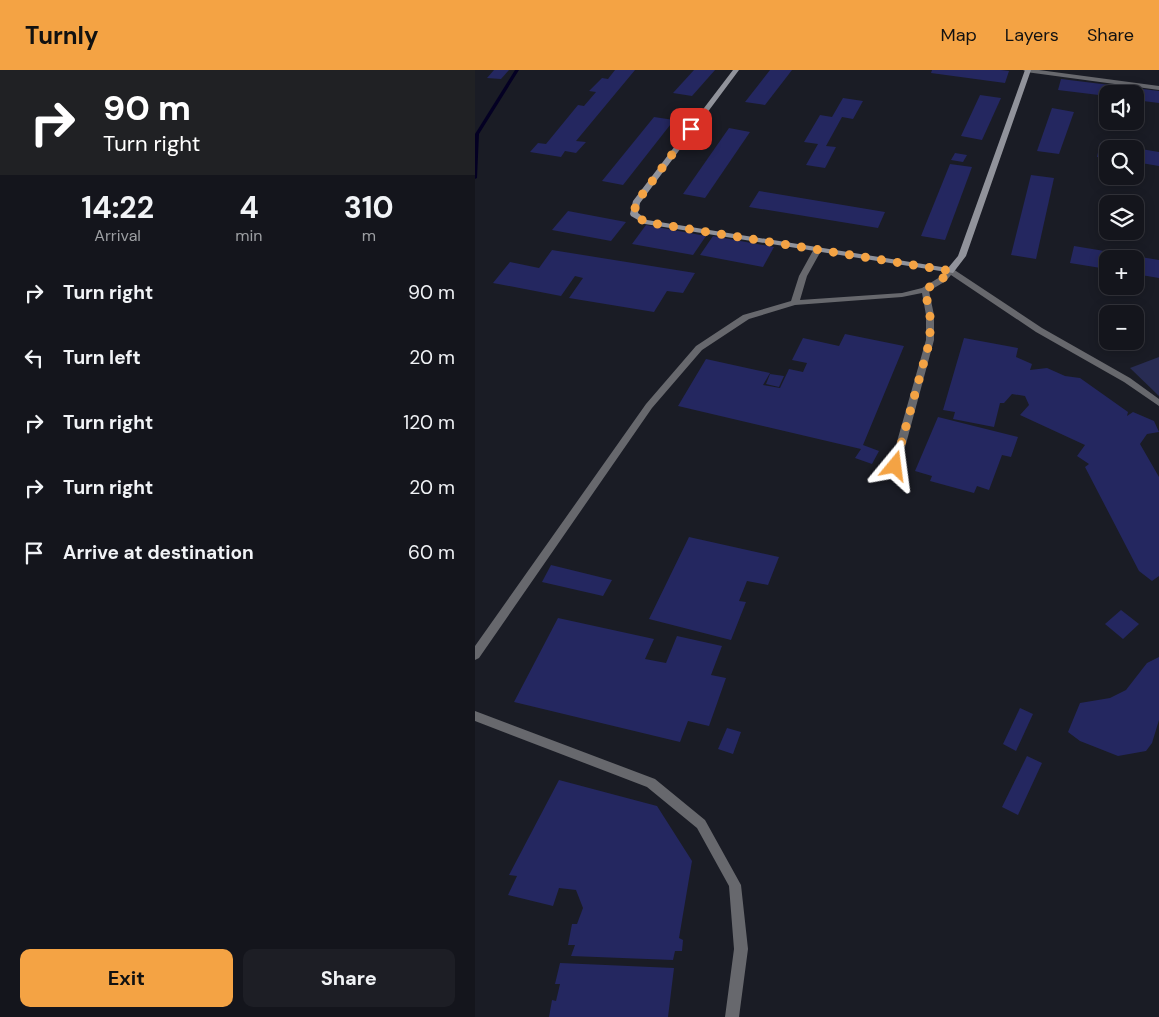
<!DOCTYPE html>
<html lang="en">
<head>
<meta charset="utf-8">
<style>
	:root { --surface:#14151c; --page:#1d1e25; --text:#f1f3f6; --muted:#9d9fa3; --line:#33343b; --accent:#f4a344 }
	body { margin:0; font-family:"DM Sans",sans-serif; background:var(--page); color:var(--text); height:100vh; display:flex; flex-direction:column; font-size:19px; white-space:nowrap }
	* { box-sizing:border-box; margin:0 }
	p { font-size:16px; color:var(--muted) }
	.icon { flex:none; width:28px; height:28px; fill:none; stroke:currentColor; stroke-width:2; stroke-linecap:round; stroke-linejoin:round }
	.map { position:relative; flex:1; overflow:hidden }
	.drawer { display:flex; flex-direction:column; background:var(--surface); width:475px }
	.drawer>* { flex:none }
	.guide { background:#202124; color:#fff; overflow:hidden }
	.fabs { position:absolute; left:624px; top:15px; display:grid; gap:10px }
	.fabs a { display:grid; place-items:center; width:45px; height:45px; border-radius:10px; background:var(--surface); box-shadow:0 2px 12px #0003,0 0 0 1px var(--line); font-size:25px }
	.pin { position:absolute; display:grid; place-items:center; width:42px; height:42px; color:#fff; margin:-21px; border-radius:10px; box-shadow:0 2px 8px #0006 }
	.me { position:absolute; width:55px; margin:-28px; rotate:16deg; stroke-linejoin:round; filter:drop-shadow(0 0 4px #0008) }
	.turn { display:flex; align-items:center; gap:18px; height:105px; padding:0 20px; font-size:22px }
	.turn .icon { width:65px; height:65px; stroke-width:2.5 }
	.turn b { display:block; font-size:35px; line-height:42px }
	.eta { display:flex; justify-content:space-evenly; align-items:center; height:85px; text-align:center }
	.eta b { font-size:30px; font-weight:700; line-height:35px }
	.action { display:flex; gap:10px; margin-top:auto; padding:10px 20px }
	.action a { flex:1; height:58px; border-radius:10px; background:var(--accent); color:#111; font-size:20px; font-weight:700; line-height:58px; text-align:center }
	.action a+a { background:var(--page); color:var(--text) }
	ul { padding:0; list-style:none }
	li { display:flex; align-items:center; gap:15px; height:65px; padding:0 20px }
	li div { flex:1 }
	li b { display:block; font-size:19px }
	li em { font-style:normal }
	header { display:flex; align-items:center; gap:30px; box-sizing:border-box; height:70px; padding:0 25px; background:var(--accent); color:#111 }
	header strong { font-size:24px }
	nav { display:flex; gap:28px; margin-inline-start:auto; font-size:18px }
	main { display:flex; flex:1; min-height:0 }
	.map>svg:first-child { display:block }
</style>
</head>
<body>
<header>
<strong>Turnly</strong>
<nav><a>Map</a><a>Layers</a><a>Share</a></nav>
</header>
<main>
<section class="drawer">
<div class="guide">
<div class="turn"><svg class="icon" aria-label="right" viewBox="0 0 24 24"><path d="M7 20v-9h11M14 6l5 5-5 5"/></svg><div><b>90 m</b>Turn right</div></div>
</div>
<div class="eta">
<div><b>14:22</b><p>Arrival</p></div>
<div><b>4</b><p>min</p></div>
<div><b>310</b><p>m</p></div>
</div>
<ul>
<li><svg class="icon" aria-label="right" viewBox="0 0 24 24"><path d="M7 20v-9h11M14 6l5 5-5 5"/></svg><div><b>Turn right</b></div><em>90 m</em></li>
<li><svg class="icon" aria-label="left" viewBox="0 0 24 24"><path d="M17 20v-9H6M10 6l-5 5 5 5"/></svg><div><b>Turn left</b></div><em>20 m</em></li>
<li><svg class="icon" aria-label="right" viewBox="0 0 24 24"><path d="M7 20v-9h11M14 6l5 5-5 5"/></svg><div><b>Turn right</b></div><em>120 m</em></li>
<li><svg class="icon" aria-label="right" viewBox="0 0 24 24"><path d="M7 20v-9h11M14 6l5 5-5 5"/></svg><div><b>Turn right</b></div><em>20 m</em></li>
<li><svg class="icon" aria-label="arrive" viewBox="0 0 24 24"><path d="M6 21V4h12l-3 4 3 4H6"/></svg><div><b>Arrive at destination</b></div><em>60 m</em></li>
</ul>
<div class="action"><a>Exit</a><a>Share</a></div>
</section>
<div class="map">
<svg width="684" height="947" viewBox="0 0 684 947">
	<rect width="100%" height="100%" fill="#1a1c25"/>
	<polygon fill="#282c53" points="684,287 684,326 655,298"/>
	<g fill="none" stroke-linecap="round" stroke-linejoin="round">
		<polygon fill="#040023" fill-rule="evenodd" points="40,0 44,0 4,64 2,108 0,109 0,64"/>
	</g>
	<g fill="#242760">
		<polygon points="19,0 34,0 26,9 12,8"/>
		<polygon points="140,0 160,0 101,71 111,72 101,83 90,81 86,87 55,82 63,73 71,74 103,35 109,36 121,22 114,21 127,8 133,9"/>
		<polygon points="219,0 240,0 217,26 198,23"/>
		<polygon points="295,0 317,0 290,35 270,32"/>
		<polygon points="457,0 526,0 534,1 530,13 456,3"/>
		<polygon points="586,9 684,21 684,33 660,30 660,24 632,24 632,26 583,20"/>
		<polygon points="505,25 526,28 507,70 486,66"/>
		<polygon points="368,28 388,31 378,49 367,47 351,76 361,77 350,98 331,95 343,74 329,72 345,45 357,47"/>
		<polygon points="577,38 599,42 584,84 562,81"/>
		<polygon points="179,47 199,50 148,115 127,111"/>
		<polygon points="254,58 275,62 230,128 208,124"/>
		<polygon points="625,73 657,78 657,79 632,79 632,88 622,87"/>
		<polygon points="660,78 684,82 684,96 660,92"/>
		<polygon points="480,83 492,85 488,92 476,90"/>
		<polygon points="475,94 497,97 470,170 446,166"/>
		<polygon points="556,105 579,108 561,189 536,185"/>
		<polygon points="284,121 410,142 403,158 274,137"/>
		<polygon points="93,141 151,152 136,171 77,160"/>
		<polygon points="171,155 231,166 218,185 157,174"/>
		<polygon points="238,166 299,177 288,197 225,185"/>
		<polygon points="599,176 684,190 684,208 660,204 660,189 632,189 632,199 595,193"/>
		<polygon points="77,180 220,203 208,223 192,221 179,242 94,228 108,208 100,206 86,226 18,213 35,192 64,198"/>
		<polygon points="370,264 429,276 388,375 404,381 397,394 380,388 386,379 203,336 231,289 295,303 288,315 305,318 314,299 328,302 332,293 317,290 328,268 364,276"/>
		<polygon points="489,268 543,278 541,287 557,294 555,300 572,298 590,306 605,308 653,342 652,346 658,342 679,351 684,362 672,364 665,374 684,407 684,506 677,511 664,501 610,397 614,394 602,386 610,375 545,345 554,335 550,326 537,324 529,333 525,333 519,357 478,349 480,342 468,340"/>
		<polygon points="295,304 309,306 304,317 291,314"/>
		<polygon points="463,347 543,367 536,387 527,385 514,420 502,416 499,423 455,411 457,406 440,401"/>
		<polygon points="214,467 304,487 293,515 272,511 264,531 271,532 256,570 174,549"/>
		<polygon points="76,495 137,510 128,526 67,512"/>
		<polygon points="646,540 664,554 648,569 630,554"/>
		<polygon points="83,548 179,569 170,589 191,593 202,566 247,576 236,605 251,608 234,656 213,651 205,672 39,632"/>
		<polygon points="684,587 684,650 677,673 671,681 643,686 605,671 593,662 605,633 635,628 651,620 672,593"/>
		<polygon points="545,638 558,644 541,681 528,674"/>
		<polygon points="252,658 266,662 258,684 243,679"/>
		<polygon points="552,686 567,693 543,745 527,737"/>
		<polygon points="84,710 182,736 217,791 204,868 208,870 207,881 200,881 198,890 96,886 100,875 93,875 97,854 102,854 108,838 101,820 84,818 78,836 33,825 42,806 34,805"/>
		<polygon points="85,893 199,898 193,947 74,947 77,930 81,931 85,914 80,914"/>
	</g>
	<g fill="none" stroke-linecap="round" stroke-linejoin="round">
		<g fill="#67686d" fill-rule="evenodd">
			<polygon points="548,0 564,0 684,16 684,20 551,2"/>
			<polygon points="340,177 346,177 347,179 332,206 325,230 427,223 447,218 465,207 472,199 478,199 567,258 655,308 684,329 684,336 649,312 561,262 476,205 471,211 454,221 459,245 459,270 425,396 420,399 415,396 451,270 451,245 447,223 427,227 320,235 274,249 227,280 177,338 4,588 0,590 0,576 171,334 221,276 268,245 316,231 324,206"/>
			<polygon points="0,641 180,709 230,750 266,815 273,879 264,947 250,947 259,879 254,816 222,758 172,717 0,651"/>
		</g>
		<polygon fill="#91939b" fill-rule="evenodd" points="258,0 264,0 165,133 163,143 172,150 473,198 483,186 550,0 556,0 491,186 478,203 170,154 156,146 155,144 158,131"/>
	</g>
	<g fill="none" stroke-linecap="round" stroke-linejoin="round">
		<polyline stroke="#f4a344" stroke-width="9" stroke-dasharray="0 16.2" points="216,59 161,133 159,144 170,152 476,201 468,208 450,220 455,245 455,270 420,396"/>
	</g>
</svg>
<div class="fabs">
<a><svg class="icon" aria-label="sound" viewBox="0 0 24 24"><path d="M4 9h4l5-4v14l-5-4H4zM17 9q2 3 0 6"/></svg></a>
<a><svg class="icon" aria-label="search" viewBox="0 0 24 24"><circle cx="10" cy="10" r="6"/><path d="M15 15l6 6"/></svg></a>
<a><svg class="icon" aria-label="layers" viewBox="0 0 24 24"><path d="M12 4l9 5-9 5-9-5zM3 14l9 5 9-5"/></svg></a>
<a>+</a>
<a>−</a>
</div>
<div class="pin" style="left:216px;top:59px;background:#d93025"><svg class="icon" aria-label="arrive" viewBox="0 0 24 24"><path d="M6 21V4h12l-3 4 3 4H6"/></svg></div>
<svg class="me" style="left:420px;top:396px" viewBox="-20 -20 40 40"><path d="M0-17L14 15 0 8-14 15z" fill="#f4a344" stroke="#fff" stroke-width="4"/></svg>
</div>
</main>
</body>
</html>
